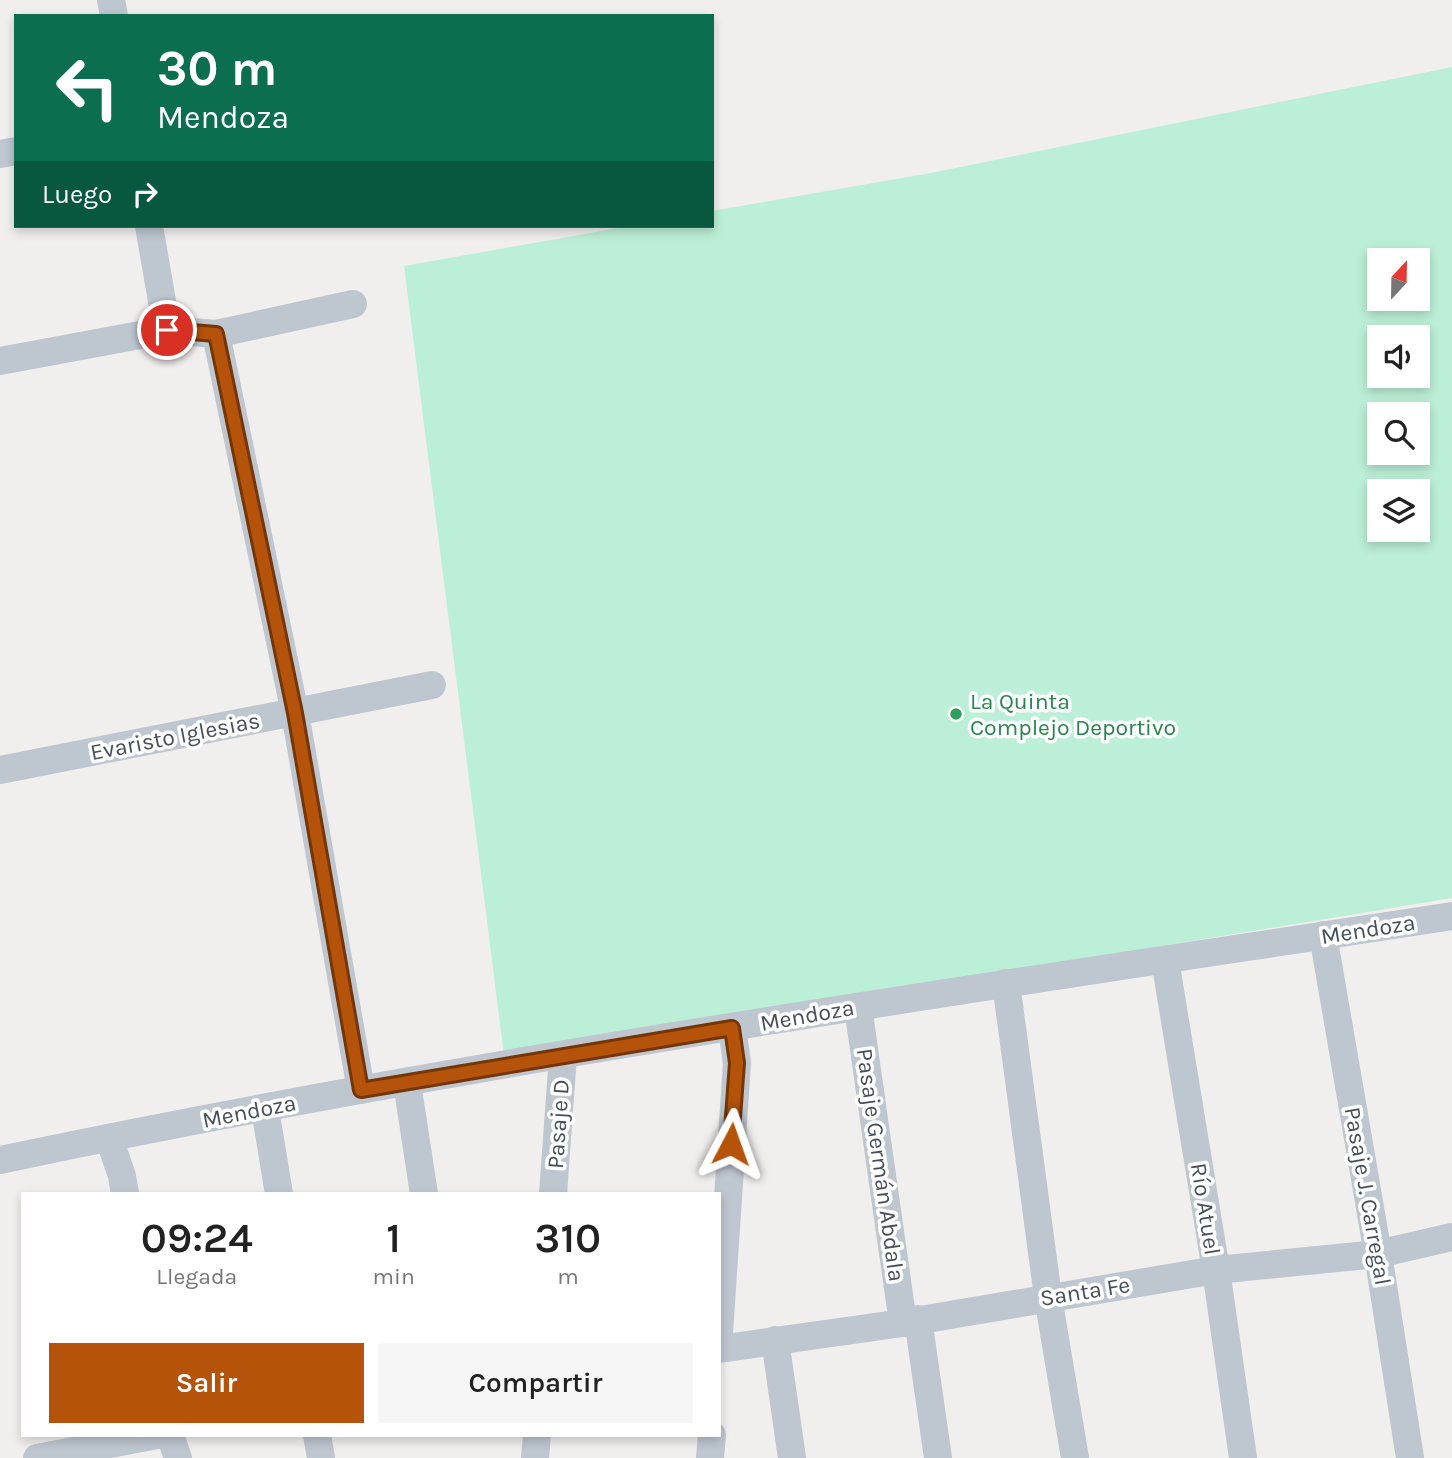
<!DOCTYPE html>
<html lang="es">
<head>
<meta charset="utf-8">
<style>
	:root { --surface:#fff; --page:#f6f6f6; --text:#222; --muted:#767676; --accent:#b45309 }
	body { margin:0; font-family:Karla,sans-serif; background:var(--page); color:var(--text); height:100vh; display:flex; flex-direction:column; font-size:26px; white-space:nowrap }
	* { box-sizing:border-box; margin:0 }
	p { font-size:23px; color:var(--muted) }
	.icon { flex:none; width:38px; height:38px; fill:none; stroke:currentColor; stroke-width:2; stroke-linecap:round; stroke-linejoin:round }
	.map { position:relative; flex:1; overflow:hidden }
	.drawer { position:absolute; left:21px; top:1192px; width:700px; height:245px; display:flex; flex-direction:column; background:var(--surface); border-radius:0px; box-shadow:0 4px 10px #0003 }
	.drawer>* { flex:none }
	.guide { position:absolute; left:14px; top:14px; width:700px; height:214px; border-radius:0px; box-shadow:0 4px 10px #0003; background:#0b6e4f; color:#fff; overflow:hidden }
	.needle { width:46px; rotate:22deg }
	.buttons { position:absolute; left:1367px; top:248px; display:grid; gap:14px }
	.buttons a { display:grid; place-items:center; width:63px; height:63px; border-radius:0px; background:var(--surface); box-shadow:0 4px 10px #0003; font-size:35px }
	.pin { position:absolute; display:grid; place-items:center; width:60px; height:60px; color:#fff; margin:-30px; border:4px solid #fff; border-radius:50%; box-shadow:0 2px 7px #0007 }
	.me { position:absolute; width:77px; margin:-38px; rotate:4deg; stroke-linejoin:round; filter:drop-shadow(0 0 5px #0008) }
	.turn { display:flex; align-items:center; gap:24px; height:147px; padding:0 28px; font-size:32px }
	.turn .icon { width:91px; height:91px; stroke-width:2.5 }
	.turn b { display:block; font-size:49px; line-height:60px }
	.then { display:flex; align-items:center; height:66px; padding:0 28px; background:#0003; gap:14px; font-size:26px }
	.eta { display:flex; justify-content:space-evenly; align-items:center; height:119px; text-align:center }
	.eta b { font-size:42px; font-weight:600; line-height:49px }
	.action { display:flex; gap:14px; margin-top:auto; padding:14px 28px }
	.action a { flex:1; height:80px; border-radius:0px; background:var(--accent); color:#fff; font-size:28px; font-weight:600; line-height:80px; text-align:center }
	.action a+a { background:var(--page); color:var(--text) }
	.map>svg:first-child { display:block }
</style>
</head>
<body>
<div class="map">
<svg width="1452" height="1458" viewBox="0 0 1452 1458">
	<rect width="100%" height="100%" fill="#f1eeee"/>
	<path fill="#bcefd7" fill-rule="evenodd" d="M 1452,67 L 1452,898 L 504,1055 L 404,266 L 630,226 L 712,226 L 712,211 L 931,173 ZM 1379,261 L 1418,261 L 1418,299 L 1379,299 ZM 1379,338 L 1418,338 L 1418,376 L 1379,376 ZM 1379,415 L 1418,415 L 1418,453 L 1379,453 ZM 1379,492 L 1418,492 L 1418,530 L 1379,530 Z"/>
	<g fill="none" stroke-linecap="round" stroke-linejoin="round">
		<g stroke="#bec6d0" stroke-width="28">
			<polyline points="111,0 114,16"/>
			<polyline points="0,154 16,151"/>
			<polyline points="149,226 167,330"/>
			<polyline points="216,334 295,713 361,1090"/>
			<polyline points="0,361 167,330 216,334 353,304"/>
			<polyline points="0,770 432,685"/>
			<polyline points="1323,935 1378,1254 1410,1458"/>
			<polyline points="1165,960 1216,1270 1243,1458"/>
			<polyline points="1006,983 1048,1297 1075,1458"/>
			<polyline points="858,1007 903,1323"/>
			<polyline points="407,1083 424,1194"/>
			<polyline points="265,1109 279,1194"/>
			<polyline points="109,1138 122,1176 125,1194"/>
			<path d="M 0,1160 C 480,1059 967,990 1452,916"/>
			<polyline points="553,1194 563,1055"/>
			<polyline points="918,1319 938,1458"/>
			<polyline points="719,1333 737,1063 732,1028"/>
			<polyline points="775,1340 792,1458"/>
			<polyline points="719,1349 903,1323 1216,1270 1378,1254 1452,1237"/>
			<polyline points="170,1435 178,1458"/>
			<polyline points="317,1435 321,1458"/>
			<polyline points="37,1458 157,1435"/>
			<polyline points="535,1458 537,1435"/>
			<polyline points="710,1458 712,1435"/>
		</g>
	</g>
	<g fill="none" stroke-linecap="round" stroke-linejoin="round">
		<g stroke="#753606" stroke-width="18">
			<polyline id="route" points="167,330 216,334 295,713 361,1090 732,1028 737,1063 731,1144"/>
		</g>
		<use href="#route" stroke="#b45309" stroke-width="12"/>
	</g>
	<circle fill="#2e9e5b" stroke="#fff" stroke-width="2.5" cx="956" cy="714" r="7"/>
	<g text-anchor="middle" stroke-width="7" stroke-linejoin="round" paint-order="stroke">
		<g font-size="23" fill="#27864d" stroke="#fff" text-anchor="start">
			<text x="970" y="709">La Quinta<tspan x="970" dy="26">Complejo Deportivo</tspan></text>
		</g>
		<g font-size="23" fill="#464e5c" stroke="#fff">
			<text transform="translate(175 736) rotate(-11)" y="8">Evaristo Iglesias</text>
			<text transform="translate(1368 929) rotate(-9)" y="8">Mendoza</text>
			<text transform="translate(807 1015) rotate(-10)" y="8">Mendoza</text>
			<text transform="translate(249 1111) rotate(-11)" y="8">Mendoza</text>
			<text transform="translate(558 1124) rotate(-86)" y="8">Pasaje D</text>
			<text transform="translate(881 1165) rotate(82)" y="8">Pasaje Germán Abdala</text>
			<text transform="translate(1368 1196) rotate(80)" y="8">Pasaje J. Carregal</text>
			<text transform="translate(1206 1209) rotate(81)" y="8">Río Atuel</text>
			<text transform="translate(1085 1291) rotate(-9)" y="8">Santa Fe</text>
		</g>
	</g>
</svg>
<div class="buttons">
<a><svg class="needle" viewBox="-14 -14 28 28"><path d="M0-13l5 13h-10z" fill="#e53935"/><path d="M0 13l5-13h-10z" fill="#767676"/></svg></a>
<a><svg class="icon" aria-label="sound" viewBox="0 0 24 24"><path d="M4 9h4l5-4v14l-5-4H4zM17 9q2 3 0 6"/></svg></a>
<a><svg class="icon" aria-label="search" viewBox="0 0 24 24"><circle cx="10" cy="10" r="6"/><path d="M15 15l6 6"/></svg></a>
<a><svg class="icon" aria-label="layers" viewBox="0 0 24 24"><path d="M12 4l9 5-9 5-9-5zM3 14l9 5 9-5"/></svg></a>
</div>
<div class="pin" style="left:167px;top:330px;background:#d93025"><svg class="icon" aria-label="arrive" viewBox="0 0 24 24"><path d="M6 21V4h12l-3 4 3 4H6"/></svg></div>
<svg class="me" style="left:731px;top:1144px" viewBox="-20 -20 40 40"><path d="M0-17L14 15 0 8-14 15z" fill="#b45309" stroke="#fff" stroke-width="4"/></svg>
<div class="guide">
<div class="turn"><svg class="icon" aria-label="left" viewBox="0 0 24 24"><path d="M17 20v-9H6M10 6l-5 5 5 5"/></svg><div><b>30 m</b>Mendoza</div></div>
<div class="then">Luego<svg class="icon" aria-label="right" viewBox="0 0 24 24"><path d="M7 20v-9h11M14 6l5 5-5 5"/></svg></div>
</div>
<section class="drawer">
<div class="eta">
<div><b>09:24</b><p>Llegada</p></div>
<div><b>1</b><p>min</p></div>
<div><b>310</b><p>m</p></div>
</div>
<div class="action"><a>Salir</a><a>Compartir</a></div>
</section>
</div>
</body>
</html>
